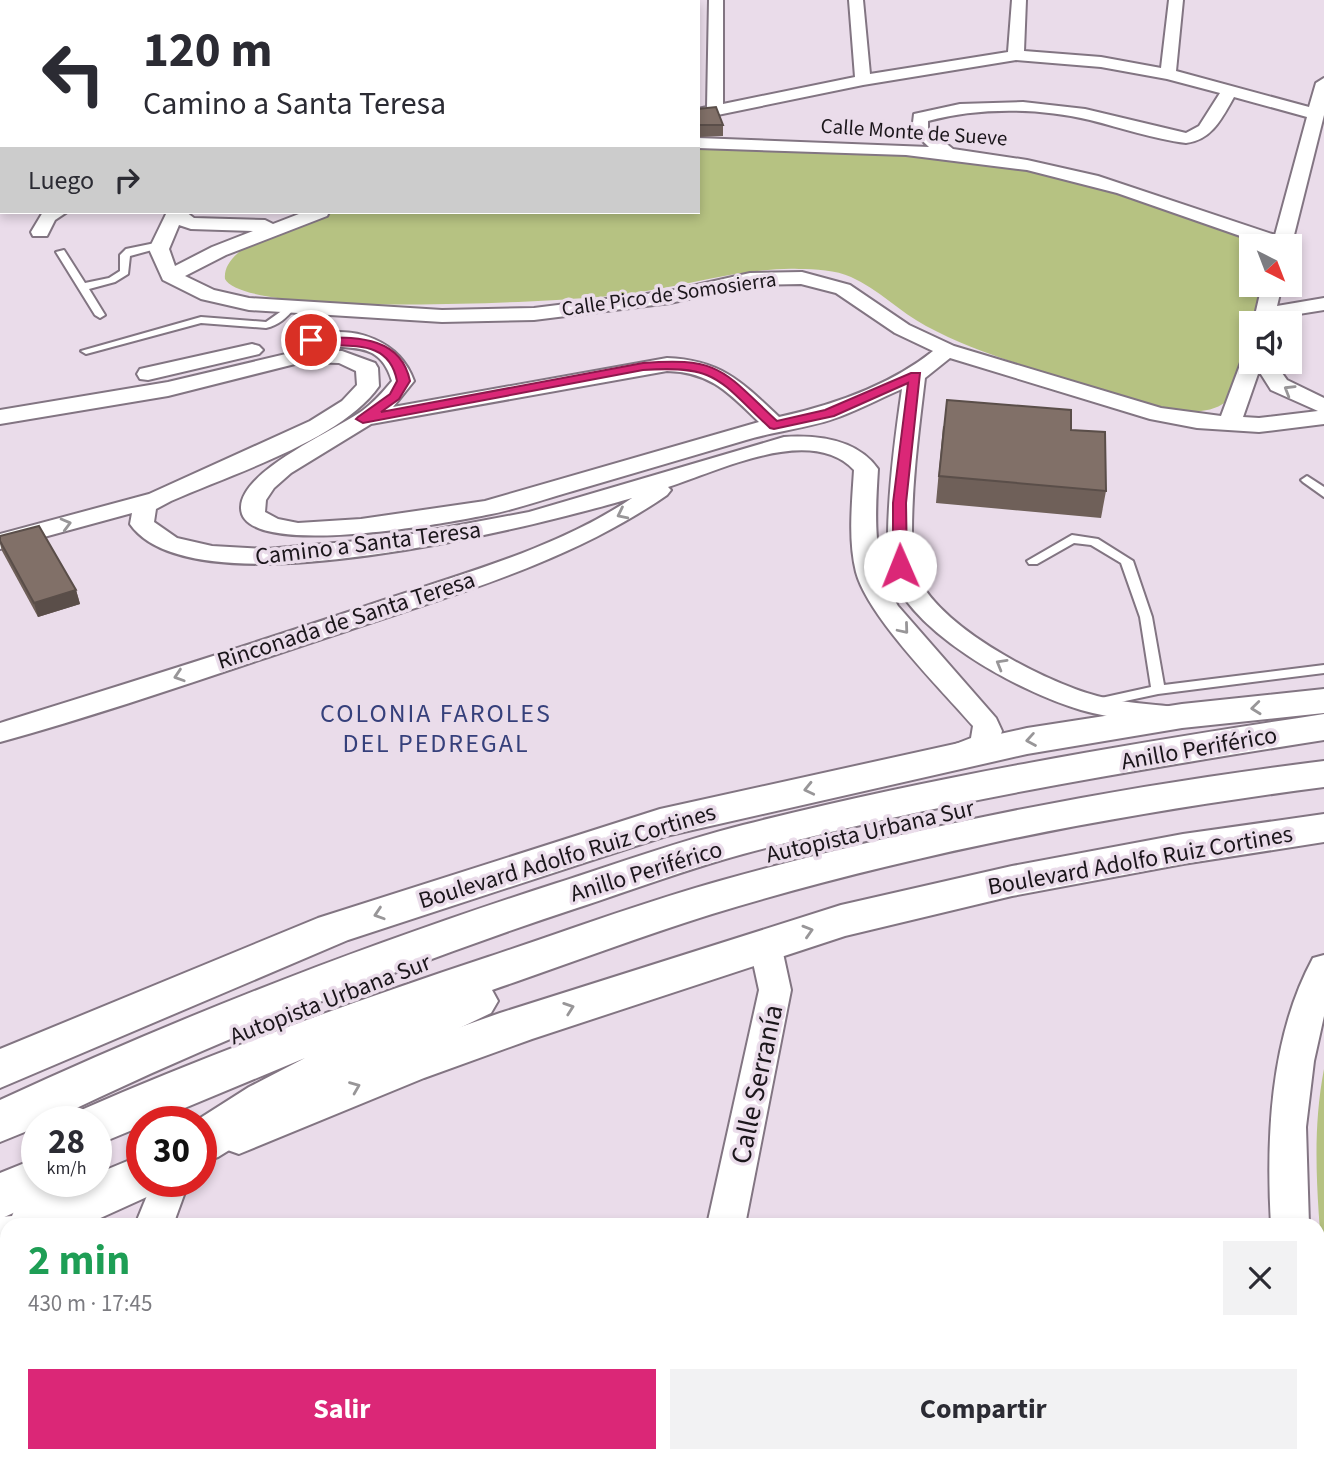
<!DOCTYPE html>
<html lang="es">
<head>
<meta charset="utf-8">
<style>
	:root { --surface:#fff; --page:#f2f2f3; --text:#2b2b33; --muted:#7c7c81; --accent:#db2777 }
	body { margin:0; font-family:"Source Sans 3",sans-serif; background:var(--page); color:var(--text); height:100vh; display:flex; flex-direction:column; font-size:26px; white-space:nowrap }
	* { box-sizing:border-box; margin:0 }
	p { font-size:23px; color:var(--muted) }
	.icon { flex:none; width:38px; height:38px; fill:none; stroke:currentColor; stroke-width:2; stroke-linecap:round; stroke-linejoin:round }
	.map { position:relative; flex:1; overflow:hidden }
	.side { position:absolute; left:0px; top:1218px; width:1325px; height:245px; display:flex; flex-direction:column; background:var(--surface); border-radius:21px 21px 0 0; box-shadow:0 4px 10px #0003 }
	.side>* { flex:none }
	.hud { position:absolute; left:0px; top:0px; width:700px; height:214px; box-shadow:0 4px 10px #0003; background:#fff; color:var(--text); overflow:hidden }
	.needle { width:46px; rotate:138deg }
	.buttons { position:absolute; left:1239px; top:234px; display:grid; gap:14px }
	.buttons a { display:grid; place-items:center; width:63px; height:63px; border-radius:0px; background:var(--surface); box-shadow:0 4px 10px #0003; font-size:35px }
	.speed { position:absolute; left:21px; top:1106px; display:flex; gap:14px; font-size:35px; font-weight:700; text-align:center }
	.speed>* { display:grid; place-content:center; width:91px; height:91px; border-radius:50%; background:var(--surface); box-shadow:0 4px 10px #0003; line-height:1 }
	.speed small { font-size:18px; font-weight:400 }
	.speed .limit { border:10px solid #d22; background:#fff; color:#111 }
	.pin { position:absolute; display:grid; place-items:center; width:60px; height:60px; color:#fff; margin:-30px; border:4px solid #fff; border-radius:50%; box-shadow:0 2px 7px #0007 }
	.me { position:absolute; width:77px; margin:-38px; rotate:359deg; stroke-linejoin:round; filter:drop-shadow(0 0 5px #0008) }
	.turn { display:flex; align-items:center; gap:24px; height:147px; padding:0 28px; font-size:32px }
	.turn .icon { width:91px; height:91px; stroke-width:2.5 }
	.turn b { display:block; font-size:49px; line-height:60px }
	.then { display:flex; align-items:center; height:66px; padding:0 28px; background:#0003; gap:14px; font-size:26px }
	.round { display:grid; place-items:center; flex:none; width:74px; height:74px; border-radius:0px; background:var(--page) }
	.overview { display:flex; align-items:center; justify-content:space-between; height:119px; padding:0 28px }
	h1 { font-size:42px; font-weight:700; line-height:52px; color:#1e9e55 }
	.action { display:flex; gap:14px; margin-top:auto; padding:14px 28px }
	.action a { flex:1; height:80px; border-radius:0px; background:var(--accent); color:#fff; font-size:28px; font-weight:700; line-height:80px; text-align:center }
	.action a+a { background:var(--page); color:var(--text) }
	.map>svg:first-child { display:block }
</style>
</head>
<body>
<div class="map">
<svg width="1324" height="1463" viewBox="0 0 1324 1463">
	<rect width="100%" height="100%" fill="#eadcea"/>
	<g fill="#b6c282">
		<polygon points="0,0 432,0 2,2 0,104"/>
		<path d="M 698,145 C 805,150 916,147 1022,168 C 1107,185 1188,217 1271,244 L 1270,247 L 1251,247 L 1251,285 L 1262,285 L 1234,393 C 1223,410 1201,413 1182,411 C 1153,410 1123,397 1095,388 C 1040,370 978,354 926,326 C 900,312 878,289 851,277 C 836,270 815,269 799,269 C 741,267 684,287 626,294 C 574,302 245,319 225,279 C 221,244 303,220 330,212 L 698,212 Z"/>
		<path d="M 1324,1069 L 1324,1284 C 1319,1211 1310,1142 1324,1069 Z"/>
	</g>
	<g fill="none" stroke-linecap="round" stroke-linejoin="round">
		<g stroke="#827582" stroke-width="4">
			<g id="lane">
				<polygon points="160,242 163,243 163,247 130,256 128,274 115,282 89,289 105,315 100,318 95,315 56,252 64,250 85,283 109,278 120,271 120,255 126,249"/>
				<path d="M 290,305 L 295,308 C 286,318 279,325 266,328 L 201,323 L 86,354 L 81,351 L 201,317 L 266,322 Z"/>
				<polygon points="1307,476 1324,487 1324,497 1303,482 1301,480"/>
				<polygon points="1072,535 1098,539 1133,561 1152,617 1164,685 1324,665 1324,673 1158,694 1097,707 1092,706 1090,703 1092,700 1151,687 1140,617 1121,563 1091,545 1074,543 1037,564 1029,564 1027,561"/>
			</g>
		</g>
		<g stroke="#827582" stroke-width="4">
			<g id="street">
				<rect x="562" y="0" width="14" height="2"/>
				<path d="M 709,0 L 723,0 L 723,104 L 855,77 L 849,0 L 863,0 L 870,74 L 1008,52 L 1012,0 L 1026,0 L 1024,51 L 1101,57 L 1161,68 L 1169,0 L 1183,0 L 1176,71 L 1309,107 L 1316,83 L 1324,78 L 1324,115 L 1291,247 L 1272,247 L 1117,193 L 1027,170 L 906,155 L 698,148 L 698,138 L 929,147 L 912,131 L 914,114 L 960,104 L 1023,102 L 1085,109 L 1186,133 L 1199,126 L 1220,93 L 1167,79 L 1101,67 L 1016,60 L 863,85 L 698,119 L 698,109 L 707,107 ZM 1234,97 L 1307,117 L 1275,235 L 1098,176 L 1027,160 L 953,149 L 928,129 L 928,121 C 979,107 1039,108 1090,120 C 1122,128 1153,139 1186,143 C 1212,140 1222,118 1234,97 Z"/>
				<rect x="0" y="171" width="2" height="10"/>
				<polygon points="43,212 67,212 55,220 47,236 33,236 31,232"/>
				<path d="M 167,212 L 186,212 L 194,218 L 265,220 L 273,224 L 304,212 L 329,212 L 327,216 L 226,255 L 185,276 L 214,290 L 249,298 L 442,310 L 534,308 L 670,291 L 750,273 L 802,272 L 850,285 L 909,325 L 954,346 L 1161,408 L 1221,416 L 1243,357 L 1251,356 L 1251,362 L 1274,362 L 1287,380 L 1324,398 L 1324,424 L 1259,432 L 1197,428 L 1150,419 L 950,358 L 925,378 C 919,429 912,480 912,532 C 912,542 910,553 913,564 C 926,622 1044,682 1097,696 C 1122,703 1150,704 1176,707 L 1186,710 L 1190,716 L 1186,722 L 1176,725 C 1144,721 1112,719 1081,710 C 1020,692 904,631 888,564 C 885,554 888,543 888,532 C 889,484 895,437 902,389 C 881,398 860,409 839,417 C 810,428 776,431 746,440 C 689,457 631,474 573,491 C 544,499 515,510 486,515 C 453,522 239,562 241,507 C 242,470 334,431 362,411 C 374,402 383,392 392,381 C 379,338 349,352 316,343 L 313,339 L 316,335 C 355,325 400,341 414,381 L 393,407 L 667,358 C 721,360 742,382 779,417 C 833,405 889,386 933,351 L 895,333 L 836,293 L 801,284 L 750,285 L 670,303 L 534,320 L 442,322 L 249,310 L 201,299 L 163,280 L 149,249 ZM 179,225 L 191,229 L 253,231 L 212,247 L 175,266 L 169,249 ZM 667,371 C 711,372 729,393 759,422 L 485,501 L 361,519 L 298,523 L 278,519 L 265,512 L 266,500 L 274,488 L 291,473 L 371,424 ZM 1259,371 L 1271,390 L 1318,411 L 1259,418 L 1243,417 Z"/>
				<polygon points="1262,285 1282,285 1277,306 1324,298 1324,310 1274,318 1273,324 1253,324"/>
				<polygon points="252,344 259,346 263,350 259,354 148,380 140,379 137,374 140,369"/>
				<path d="M 303,350 L 342,351 L 375,363 L 378,368 L 379,386 C 342,440 231,474 171,501 L 156,509 L 154,522 L 177,538 L 212,546 L 267,549 L 391,538 L 529,512 L 784,437 C 818,435 857,439 878,469 C 875,519 872,561 898,606 L 996,718 L 1002,731 C 1000,738 997,747 992,751 C 980,759 961,764 948,761 L 944,754 L 948,747 L 971,738 L 973,726 C 941,689 868,617 856,572 C 848,540 852,503 854,470 C 811,424 718,471 668,487 L 671,490 L 667,495 C 569,563 452,595 340,633 C 228,670 113,711 0,742 L 0,723 C 131,682 263,641 393,597 C 474,570 561,546 632,498 C 540,525 193,615 130,524 L 132,513 L 0,549 L 0,534 L 149,494 L 310,421 L 342,401 L 357,385 L 356,371 L 339,363 L 303,362 L 168,396 L 0,424 L 0,410 L 168,382 Z"/>
				<polygon points="765,932 776,936 781,944 791,990 745,1225 707,1225 759,990 749,944 754,936"/>
				<path d="M 1324,955 L 1324,1016 L 1314,1061 L 1306,1127 L 1309,1225 L 1271,1225 C 1266,1138 1270,1037 1313,958 Z"/>
				<polygon points="153,1181 189,1181 173,1225 135,1225"/>
				<polygon points="1319,1442 1324,1455 1324,1463 1283,1463 1283,1456 1318,1456"/>
				<polygon points="29,1456 71,1456 68,1463 26,1463"/>
				<polygon points="655,1456 697,1456 696,1463 654,1463"/>
			</g>
		</g>
		<g stroke="#827582" stroke-width="4">
			<g id="secondary">
				<polygon points="1324,689 1324,713 1182,728 1027,754 666,836 348,940 0,1088 0,1049 318,918 660,809 1027,728 1182,704"/>
				<polygon points="1324,814 1324,842 1183,864 1012,896 845,936 532,1039 424,1078 239,1154 222,1148 215,1134 222,1120 390,1052 500,1013 841,905 1012,866 1183,834"/>
				<polygon points="142,1155 142,1181 164,1181 160,1191 85,1225 7,1225 7,1261 0,1263 0,1217 12,1216 15,1209 79,1181 96,1181 96,1174"/>
			</g>
		</g>
		<g stroke="#827582" stroke-width="4">
			<g id="highway">
				<path d="M 1324,714 L 1324,740 C 1129,771 934,803 743,854 C 687,869 632,890 577,908 C 396,968 219,1039 47,1122 L 37,1122 L 37,1127 L 0,1142 L 0,1100 C 181,1016 367,944 557,883 C 619,863 680,841 743,825 C 934,776 1129,744 1324,714 Z"/>
				<path d="M 1324,761 L 1324,787 C 1118,814 912,853 712,914 C 638,937 565,965 492,990 L 498,1001 L 491,1013 L 317,1096 L 218,1157 L 201,1163 L 201,1122 L 194,1122 L 249,1087 L 305,1058 L 151,1122 L 142,1122 L 142,1126 L 96,1145 L 96,1122 L 73,1122 L 79,1111 C 213,1052 349,1003 488,957 C 566,931 644,902 723,880 C 920,825 1121,786 1324,761 Z"/>
				<polygon points="37,1158 37,1181 61,1181 55,1194 0,1219 0,1173"/>
			</g>
		</g>
		<use href="#lane" fill="#fff" fill-rule="evenodd"/>
		<use href="#street" fill="#fff" fill-rule="evenodd"/>
		<use href="#secondary" fill="#fff" fill-rule="evenodd"/>
		<use href="#highway" fill="#fff" fill-rule="evenodd"/>
	</g>
	<g fill="#6f6059">
		<polygon points="698,109 723,125 723,136 698,137"/>
		<polygon points="943,426 1106,491 1101,518 936,503"/>
		<polygon points="0,536 76,590 80,604 38,617 2,551 0,544"/>
	</g>
	<polygon fill="#5a4e49" points="76,590 80,604 38,617 34,603"/>
	<g fill="#817068" stroke="#5a4e49" stroke-width="2">
		<polygon points="716,107 723,125 698,125 698,109"/>
		<polygon points="947,400 1071,410 1071,430 1105,432 1106,491 939,476"/>
		<polygon points="39,526 76,590 34,603 0,541 0,536"/>
	</g>
	<defs><path id="oneway-chevron" d="M-2-3.5L2.5 0L-2 3.5" fill="none" stroke-width="1.6" stroke-linecap="round" stroke-linejoin="round" transform="scale(1.75)"/></defs>
	<g stroke="#989698">
		<use href="#oneway-chevron" transform="translate(1289 390) rotate(-149)"/>
		<use href="#oneway-chevron" transform="translate(622 514) rotate(154)"/>
		<use href="#oneway-chevron" transform="translate(66 524) rotate(-15)"/>
		<use href="#oneway-chevron" transform="translate(904 629) rotate(50)"/>
		<use href="#oneway-chevron" transform="translate(1001 664) rotate(-150)"/>
		<use href="#oneway-chevron" transform="translate(179 676) rotate(162)"/>
		<use href="#oneway-chevron" transform="translate(1256 708) rotate(174)"/>
		<use href="#oneway-chevron" transform="translate(1031 740) rotate(170)"/>
		<use href="#oneway-chevron" transform="translate(809 789) rotate(167)"/>
		<use href="#oneway-chevron" transform="translate(379 914) rotate(162)"/>
		<use href="#oneway-chevron" transform="translate(808 931) rotate(-17)"/>
		<use href="#oneway-chevron" transform="translate(569 1008) rotate(-19)"/>
		<use href="#oneway-chevron" transform="translate(355 1087) rotate(-22)"/>
	</g>
	<path fill="#db2777" stroke="#8e194d" stroke-width="2" d="M 311,337 C 350,338 400,333 410,381 L 399,399 L 381,412 L 643,363 C 721,357 723,371 777,421 L 825,410 L 911,373 L 920,373 L 906,503 L 907,566 L 900,571 L 893,566 L 893,503 L 908,383 L 834,416 L 774,429 L 770,428 C 718,380 718,365 643,370 L 363,423 L 356,419 L 358,417 L 390,394 L 397,381 C 388,334 342,350 307,343 L 305,340 Z"/>
	<g text-anchor="middle" stroke-width="7" stroke-linejoin="round" paint-order="stroke">
		<g font-size="21" fill="#1b161b" stroke="#eadcea">
			<text transform="translate(914 132) rotate(4)" y="7">Calle Monte de Sueve</text>
			<text transform="translate(669 294) rotate(-8)" y="7">Calle Pico de Somosierra</text>
		</g>
		<g font-size="24" fill="#1b161b" stroke="#eadcea">
			<text transform="translate(368 543) rotate(-7)" y="8">Camino a Santa Teresa</text>
			<text transform="translate(346 620) rotate(-18)" y="8">Rinconada de Santa Teresa</text>
			<text transform="translate(1199 748) rotate(-10)" y="8">Anillo Periférico</text>
			<text transform="translate(870 831) rotate(-13)" y="8">Autopista Urbana Sur</text>
			<text transform="translate(567 856) rotate(-17)" y="8">Boulevard Adolfo Ruiz Cortines</text>
			<text transform="translate(1140 860) rotate(-10)" y="8">Boulevard Adolfo Ruiz Cortines</text>
			<text transform="translate(646 871) rotate(-17)" y="8">Anillo Periférico</text>
			<text transform="translate(330 999) rotate(-21)" y="8">Autopista Urbana Sur</text>
		</g>
		<g font-size="26" letter-spacing="2" fill="#36407b" stroke="#eadcea">
			<text x="436" y="722">COLONIA FAROLES<tspan x="436" dy="30">DEL PEDREGAL</tspan></text>
		</g>
		<g font-size="28" fill="#1b161b" stroke="#eadcea">
			<text transform="translate(756 1084) rotate(-78)" y="10">Calle Serranía</text>
		</g>
	</g>
</svg>
<div class="buttons">
<a><svg class="needle" viewBox="-14 -14 28 28"><path d="M0-13l5 13h-10z" fill="#e53935"/><path d="M0 13l5-13h-10z" fill="#7c7c81"/></svg></a>
<a><svg class="icon" aria-label="sound" viewBox="0 0 24 24"><path d="M4 9h4l5-4v14l-5-4H4zM17 9q2 3 0 6"/></svg></a>
</div>
<div class="speed"><div>28<small>km/h</small></div><div class="limit">30</div></div>
<div class="pin" style="left:311px;top:340px;background:#d93025"><svg class="icon" aria-label="arrive" viewBox="0 0 24 24"><path d="M6 21V4h12l-3 4 3 4H6"/></svg></div>
<svg class="me" style="left:900px;top:566px" viewBox="-20 -20 40 40"><circle r="19" fill="#fff"/><path d="M0-13L10 11 0 6-10 11z" fill="#db2777"/></svg>
<div class="hud">
<div class="turn"><svg class="icon" aria-label="left" viewBox="0 0 24 24"><path d="M17 20v-9H6M10 6l-5 5 5 5"/></svg><div><b>120 m</b>Camino a Santa Teresa</div></div>
<div class="then">Luego<svg class="icon" aria-label="right" viewBox="0 0 24 24"><path d="M7 20v-9h11M14 6l5 5-5 5"/></svg></div>
</div>
<section class="side">
<div class="overview"><div><h1>2 min</h1><p>430 m · 17:45</p></div><a class="round"><svg class="icon" aria-label="close" viewBox="0 0 24 24"><path d="M6 6l12 12M18 6L6 18"/></svg></a></div>
<div class="action"><a>Salir</a><a>Compartir</a></div>
</section>
</div>
</body>
</html>
